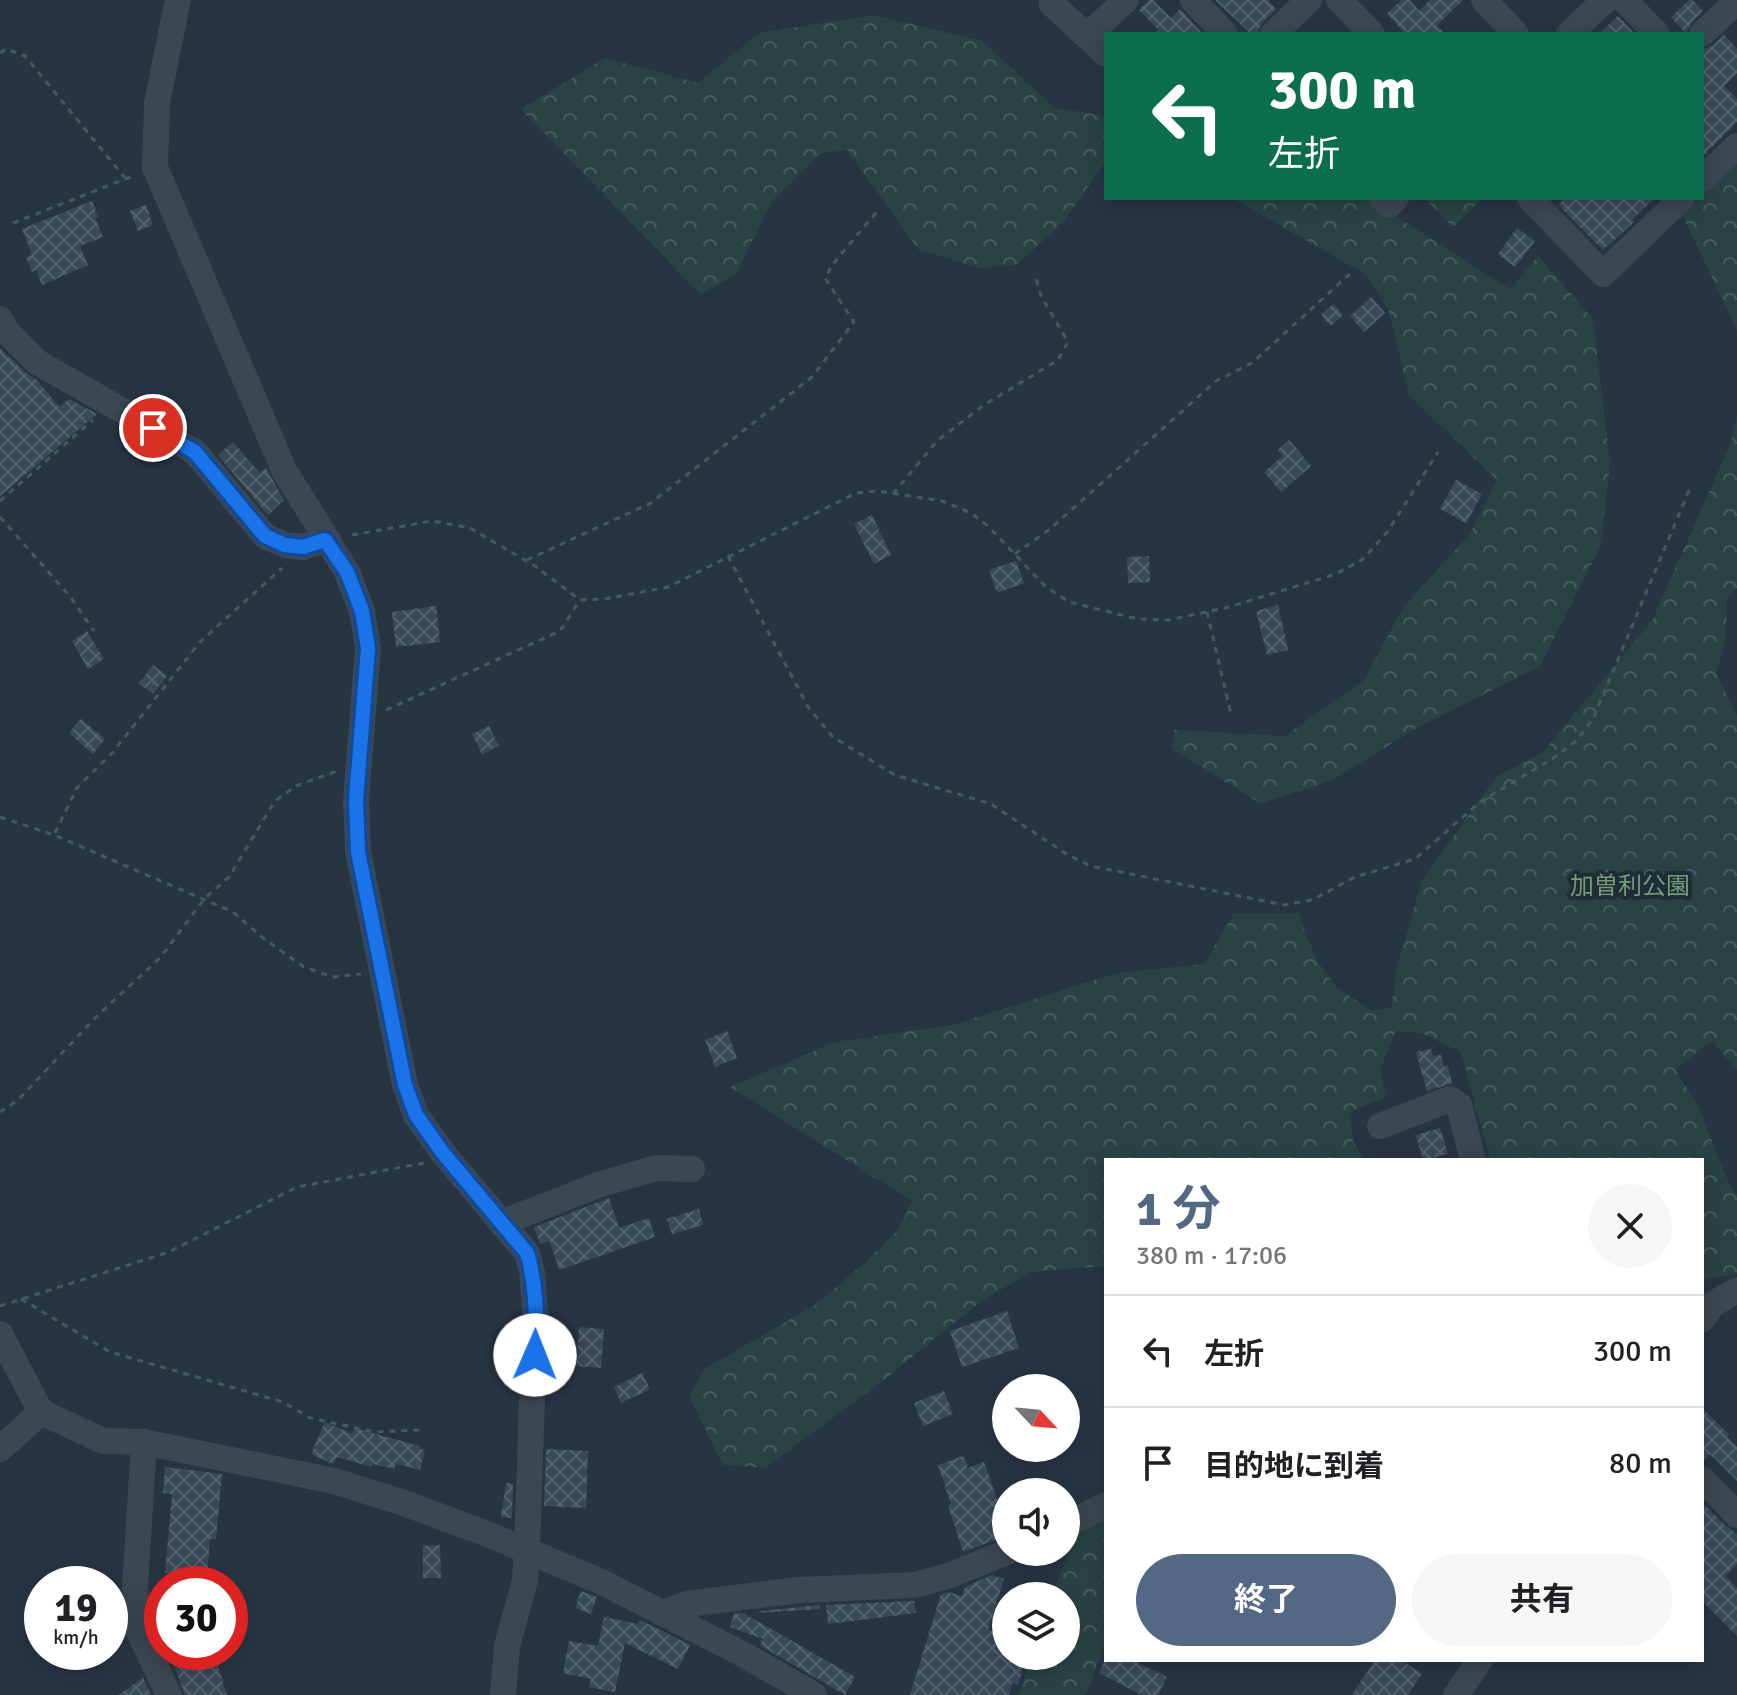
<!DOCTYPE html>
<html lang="ja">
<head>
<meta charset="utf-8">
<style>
	:root { --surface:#fff; --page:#f6f6f6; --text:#202124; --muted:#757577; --line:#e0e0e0; --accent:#536983 }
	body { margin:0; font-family:Signika,"Noto Sans JP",sans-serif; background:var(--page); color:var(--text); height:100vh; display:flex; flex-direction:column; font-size:30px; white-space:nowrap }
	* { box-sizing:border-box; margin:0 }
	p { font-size:26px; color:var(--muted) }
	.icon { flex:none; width:44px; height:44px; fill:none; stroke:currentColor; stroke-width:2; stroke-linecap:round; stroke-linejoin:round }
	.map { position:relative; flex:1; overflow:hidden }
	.sheet { position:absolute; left:1104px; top:1158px; width:600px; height:504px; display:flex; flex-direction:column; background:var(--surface); border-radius:0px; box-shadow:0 4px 20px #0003 }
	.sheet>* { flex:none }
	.banner { position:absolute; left:1104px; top:32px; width:600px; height:168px; border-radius:0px; box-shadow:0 4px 20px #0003; background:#0b6e4f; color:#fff; overflow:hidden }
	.needle { width:52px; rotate:116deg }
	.fabs { position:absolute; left:992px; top:1374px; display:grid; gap:16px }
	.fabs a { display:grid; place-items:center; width:88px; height:88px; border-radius:50%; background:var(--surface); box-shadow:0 4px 20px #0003; font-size:40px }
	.speed { position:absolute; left:24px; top:1566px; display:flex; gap:16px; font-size:40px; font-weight:700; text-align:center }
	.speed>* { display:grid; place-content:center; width:104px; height:104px; border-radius:50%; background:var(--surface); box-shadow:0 4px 20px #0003; line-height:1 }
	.speed small { font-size:20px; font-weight:400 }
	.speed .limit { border:12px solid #d22; background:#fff; color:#111 }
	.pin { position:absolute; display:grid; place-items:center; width:68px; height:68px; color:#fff; margin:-34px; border:4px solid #fff; border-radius:50%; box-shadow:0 2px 8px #0007 }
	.me { position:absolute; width:88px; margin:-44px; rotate:1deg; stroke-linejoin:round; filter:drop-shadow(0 0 6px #0008) }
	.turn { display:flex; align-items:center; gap:28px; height:168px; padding:0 32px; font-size:36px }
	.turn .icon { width:104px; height:104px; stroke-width:2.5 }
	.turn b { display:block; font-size:56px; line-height:68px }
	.round { display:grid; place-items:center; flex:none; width:84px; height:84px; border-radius:42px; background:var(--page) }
	.headline { display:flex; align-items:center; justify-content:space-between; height:136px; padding:0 32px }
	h1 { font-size:48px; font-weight:700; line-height:60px; color:var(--accent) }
	.primary-button { display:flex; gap:16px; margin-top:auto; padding:16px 32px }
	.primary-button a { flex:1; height:92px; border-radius:48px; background:var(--accent); color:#fff; font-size:32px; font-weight:700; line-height:92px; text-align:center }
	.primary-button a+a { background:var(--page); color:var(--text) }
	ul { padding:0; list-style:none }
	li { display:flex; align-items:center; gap:24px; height:112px; padding:0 32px; border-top:2px solid var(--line) }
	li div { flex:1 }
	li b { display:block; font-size:30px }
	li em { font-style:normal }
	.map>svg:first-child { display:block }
</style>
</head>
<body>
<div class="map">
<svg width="1737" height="1695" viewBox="0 0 1737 1695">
	<defs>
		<pattern id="forest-crowns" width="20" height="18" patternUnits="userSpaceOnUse" patternTransform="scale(2)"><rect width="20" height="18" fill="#294344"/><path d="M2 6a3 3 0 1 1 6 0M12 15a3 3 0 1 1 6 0" fill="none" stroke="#465c5e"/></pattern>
		<pattern id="building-cross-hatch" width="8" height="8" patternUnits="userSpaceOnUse" patternTransform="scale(2)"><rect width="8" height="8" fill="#394a59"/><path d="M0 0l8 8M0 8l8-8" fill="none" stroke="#546270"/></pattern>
	</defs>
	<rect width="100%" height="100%" fill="#273543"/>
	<g fill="url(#forest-crowns)">
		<polygon points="874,15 982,41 1055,108 1106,116 1106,161 1064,221 1017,265 979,268 919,250 847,150 821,153 772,201 736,274 701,295 521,109 605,58 698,83 759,33"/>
		<polygon points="1737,162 1737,330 1682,214"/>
		<polygon points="1232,198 1367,198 1510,289 1538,256 1593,319 1610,462 1601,545 1540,666 1418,727 1333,780 1261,804 1172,749 1175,730 1285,736 1364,680 1404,606 1470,534 1497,480 1409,395 1389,312 1367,275"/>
		<polygon points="1424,198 1483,198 1453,227"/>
		<polygon points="1737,415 1737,588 1727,598 1726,637 1716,673 1737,716 1737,1070 1712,1041 1675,1069 1699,1108 1729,1184 1737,1195 1737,1274 1702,1280 1702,1160 1490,1160 1461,1052 1421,1033 1396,1031 1380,1069 1386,1097 1350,1112 1353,1141 1364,1160 1106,1160 1106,1266 1029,1272 975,1306 881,1382 765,1468 723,1465 689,1396 706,1368 815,1305 861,1266 898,1230 912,1201 730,1087 835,1042 952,1025 1117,973 1204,964 1234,913 1298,913 1316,959 1336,987 1372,1011 1391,1008 1397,968 1422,880 1497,776 1543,752 1652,621 1730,445"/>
		<polygon points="1106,1496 1106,1640 1087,1692 1085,1695 1019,1695 1031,1656 1066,1656 1066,1596 1051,1596 1080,1527"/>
	</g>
	<g fill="url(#building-cross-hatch)">
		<polygon points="1149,0 1153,0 1171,18 1180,9 1203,34 1154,34 1158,30 1139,10"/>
		<polygon points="1215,0 1268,0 1276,9 1262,23 1257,34 1251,34"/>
		<polygon points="1402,0 1410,0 1419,11 1430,0 1463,0 1437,25 1445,34 1405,34 1387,13"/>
		<polygon points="1689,0 1693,0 1703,11 1691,23 1686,34 1671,17"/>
		<polygon points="1618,16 1635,34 1599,34"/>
		<polygon points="1724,35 1737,49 1737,73 1724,86 1737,99 1737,122 1702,157 1702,50 1712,46"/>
		<polygon points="1565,198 1655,198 1632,220 1634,222 1603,250 1558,205"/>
		<polygon points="92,201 98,217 95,218 103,237 80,246 88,265 42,285 36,270 32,272 26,257 32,255 22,229"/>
		<polygon points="146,205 153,225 138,231 130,211"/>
		<polygon points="1517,228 1535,241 1515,267 1498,254"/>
		<polygon points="1371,297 1385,313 1364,332 1350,316"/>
		<polygon points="1333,304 1343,315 1331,326 1321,315"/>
		<polygon points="0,348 26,373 37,380 59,407 69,399 97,414 0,496"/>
		<polygon points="1289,440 1311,466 1281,492 1264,472 1283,456 1278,450"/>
		<polygon points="233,442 260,473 266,468 284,500 268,515 218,455"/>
		<polygon points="1456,480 1482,494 1466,523 1440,509"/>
		<polygon points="872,515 891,555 874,564 854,524"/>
		<polygon points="1149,556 1150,582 1128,583 1127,557"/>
		<polygon points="1016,561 1024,583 997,593 989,570"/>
		<polygon points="1278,605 1288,650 1267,655 1256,611"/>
		<polygon points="436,606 440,642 396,647 392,612"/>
		<polygon points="87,631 104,659 88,669 72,641"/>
		<polygon points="153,665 167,676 153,694 139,683"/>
		<polygon points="81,719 105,739 93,754 69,733"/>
		<polygon points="489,726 499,746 482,754 472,734"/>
		<polygon points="727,1031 737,1058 715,1067 705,1040"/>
		<polygon points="1431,1049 1433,1056 1441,1055 1444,1067 1448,1066 1452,1083 1427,1091 1416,1052"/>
		<polygon points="1440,1128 1448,1154 1423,1160 1416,1135"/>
		<polygon points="609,1198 619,1228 649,1218 655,1237 559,1270 550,1241 540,1244 534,1227"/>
		<polygon points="699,1209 703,1225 672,1234 667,1219"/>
		<polygon points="1007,1311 1019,1348 962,1367 950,1331"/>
		<polygon points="579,1327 604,1329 601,1368 576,1366"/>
		<polygon points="642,1373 650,1389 621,1403 614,1387"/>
		<polygon points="944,1391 953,1414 923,1426 914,1403"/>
		<polygon points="1702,1408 1729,1435 1727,1437 1737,1447 1737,1481 1710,1454 1702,1463"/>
		<polygon points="325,1422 352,1434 354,1428 420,1446 419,1448 425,1450 420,1470 396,1464 394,1469 373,1464 372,1467 337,1457 333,1464 311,1454"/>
		<polygon points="546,1449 588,1451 586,1508 544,1506"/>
		<polygon points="963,1456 968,1468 984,1462 1006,1525 1006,1536 963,1552 948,1505 951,1504 938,1465"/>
		<polygon points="165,1467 222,1474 216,1539 210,1539 207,1576 165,1573 172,1494 163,1493"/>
		<polygon points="506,1483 513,1484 512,1518 501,1517"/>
		<polygon points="1702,1502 1726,1526 1737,1534 1737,1564 1725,1576 1737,1588 1737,1636 1702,1601"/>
		<polygon points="440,1545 441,1578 423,1578 423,1546"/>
		<polygon points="992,1575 1004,1579 988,1630 1006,1636 1006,1656 1027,1656 1018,1685 1012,1683 1009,1695 910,1695 941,1594 948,1592 962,1596 965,1587"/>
		<polygon points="581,1591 597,1597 591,1614 575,1608"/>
		<polygon points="914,1601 916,1613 828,1624 826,1605"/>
		<polygon points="820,1605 820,1609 760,1613 759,1611"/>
		<polygon points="743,1613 855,1677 845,1695 760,1645 763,1639 730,1627 734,1614"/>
		<polygon points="604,1617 638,1624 640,1620 690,1645 678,1669 625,1643 615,1692 589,1687 591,1679 563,1673 569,1641 598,1646"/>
		<polygon points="169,1652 207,1652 211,1662 216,1660 227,1695 185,1695"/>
		<polygon points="1105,1660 1132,1660 1167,1677 1158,1695 1142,1695 1099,1673"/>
		<polygon points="1375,1660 1401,1660 1422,1674 1408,1695 1352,1695"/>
		<polygon points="143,1678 151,1695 118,1695"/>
	</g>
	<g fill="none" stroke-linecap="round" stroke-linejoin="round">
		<g stroke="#425b5b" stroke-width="3" stroke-dasharray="6 6" stroke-linecap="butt">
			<polyline points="0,53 6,49 25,56 125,178"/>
			<polyline points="13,223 133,176"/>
			<polyline points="893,494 937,441 984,405 1058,360 1068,342 1041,296 1036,278"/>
			<polyline points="0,501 93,420"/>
			<polyline points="0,517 69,595 94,631"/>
			<polyline points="352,535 432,521 470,528 535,566 580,600 605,599 668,587 856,493 878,491 942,501 971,513 988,526 1045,586 1069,602 1138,619 1169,620 1229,607 1336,574 1363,559 1388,531 1438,452"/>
			<polyline points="1015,554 1050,529 1216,381 1252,363 1352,272"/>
			<polyline points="728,556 808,707 833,737 895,775 991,804 1068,855 1091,866 1284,905 1312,900 1355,877 1415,859 1480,802 1552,759 1576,741 1593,719 1690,488"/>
			<polyline points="527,560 651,503 812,377 854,322 825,278 833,264 879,209"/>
			<polyline points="1207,612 1231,714"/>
			<polyline points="386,710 560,631 580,600"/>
			<polyline points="0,817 54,835 233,912 263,938 304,967 333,977 361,974"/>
			<polyline points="55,833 77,788 112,753 200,642 282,568"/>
			<polyline points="0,1112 18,1100 96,1017 160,958 205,898 229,877 275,801 296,786 337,771"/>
			<polyline points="21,1299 110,1352 283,1402 310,1418 375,1432 419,1430"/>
			<polyline points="0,1306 169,1252 297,1187 424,1163"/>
		</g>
		<g stroke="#3b4752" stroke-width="26">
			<polyline points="178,0 157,103 155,167 284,470 347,572 362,611 368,648 356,800 358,852 405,1085 416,1115 443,1153 527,1253 532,1272 537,1334 532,1399 527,1551 525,1580 507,1646 503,1695"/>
			<polyline points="1052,0 1052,4 1106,54"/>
			<polyline points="1193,0 1225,34"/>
			<polyline points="1339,0 1372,34"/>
			<polyline points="1484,0 1516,34"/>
			<polyline points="1624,0 1657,34"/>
			<polyline points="1273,34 1309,0"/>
			<polyline points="1569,34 1605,0"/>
			<polyline points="1702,34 1737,1"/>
			<polyline points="1087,36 1126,0"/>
			<polyline points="1702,179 1737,146"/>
			<polyline points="1382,198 1389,205 1396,198"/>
			<polyline points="1530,198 1603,274 1682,198"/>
			<polyline points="0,319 8,333 37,362 195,452 265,536 285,545 303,547 325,540"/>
			<polyline points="1380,1126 1450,1099 1459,1105 1473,1160"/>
			<polyline points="501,1223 601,1184 656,1168 692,1169"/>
			<polyline points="1702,1320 1713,1304 1737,1290"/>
			<polyline points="0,1334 41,1412 103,1441 144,1442 334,1481 401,1502 485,1533 604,1583 748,1657 814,1695"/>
			<polyline points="144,1442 135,1586 137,1628 169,1695"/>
			<polyline points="0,1449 41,1412"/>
			<polyline points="1702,1479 1737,1515"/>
			<polyline points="1066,1525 1106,1505"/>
			<polyline points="662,1613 687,1604 799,1590 914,1585 948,1576 1007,1552"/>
			<polyline points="1456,1695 1480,1660"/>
		</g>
	</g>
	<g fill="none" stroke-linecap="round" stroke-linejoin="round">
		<g stroke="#114b97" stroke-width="20">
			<path id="route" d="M 153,428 L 195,452 L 265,536 L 285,545 L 303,547 L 325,540 L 347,572 L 362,611 L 368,648 L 356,800 L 358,852 L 405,1085 L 416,1115 L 443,1153 L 527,1253 C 537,1286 537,1322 535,1355"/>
		</g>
		<use href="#route" stroke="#1a73e8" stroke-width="14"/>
	</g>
	<g text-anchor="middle" stroke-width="8" stroke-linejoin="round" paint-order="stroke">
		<g font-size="24" fill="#709d76" stroke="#202c38">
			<text x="1630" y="894">加曽利公園</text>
		</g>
	</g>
</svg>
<div class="fabs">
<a><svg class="needle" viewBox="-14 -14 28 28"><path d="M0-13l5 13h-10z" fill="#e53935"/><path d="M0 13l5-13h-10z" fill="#757577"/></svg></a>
<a><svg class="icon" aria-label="sound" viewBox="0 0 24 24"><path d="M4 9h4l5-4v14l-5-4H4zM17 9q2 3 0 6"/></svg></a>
<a><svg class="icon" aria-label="layers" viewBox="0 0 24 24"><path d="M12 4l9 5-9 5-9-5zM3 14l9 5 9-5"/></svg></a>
</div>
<div class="speed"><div>19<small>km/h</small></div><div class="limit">30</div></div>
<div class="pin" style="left:153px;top:428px;background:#d93025"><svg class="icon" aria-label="arrive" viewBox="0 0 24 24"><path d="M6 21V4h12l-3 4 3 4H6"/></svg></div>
<svg class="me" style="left:535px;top:1355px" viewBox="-20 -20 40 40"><circle r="19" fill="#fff"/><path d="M0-13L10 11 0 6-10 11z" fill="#1a73e8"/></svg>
<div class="banner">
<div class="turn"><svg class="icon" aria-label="left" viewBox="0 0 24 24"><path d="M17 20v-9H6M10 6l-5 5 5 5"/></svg><div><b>300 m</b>左折</div></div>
</div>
<section class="sheet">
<div class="headline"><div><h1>1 分</h1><p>380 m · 17:06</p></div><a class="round"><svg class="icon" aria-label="close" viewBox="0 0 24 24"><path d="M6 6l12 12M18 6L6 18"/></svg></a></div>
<ul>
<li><svg class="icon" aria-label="left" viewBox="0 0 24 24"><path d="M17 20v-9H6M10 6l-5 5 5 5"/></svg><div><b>左折</b></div><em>300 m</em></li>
<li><svg class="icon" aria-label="arrive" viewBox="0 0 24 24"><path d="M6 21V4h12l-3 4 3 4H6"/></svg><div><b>目的地に到着</b></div><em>80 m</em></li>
</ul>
<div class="primary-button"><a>終了</a><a>共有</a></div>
</section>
</div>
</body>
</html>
